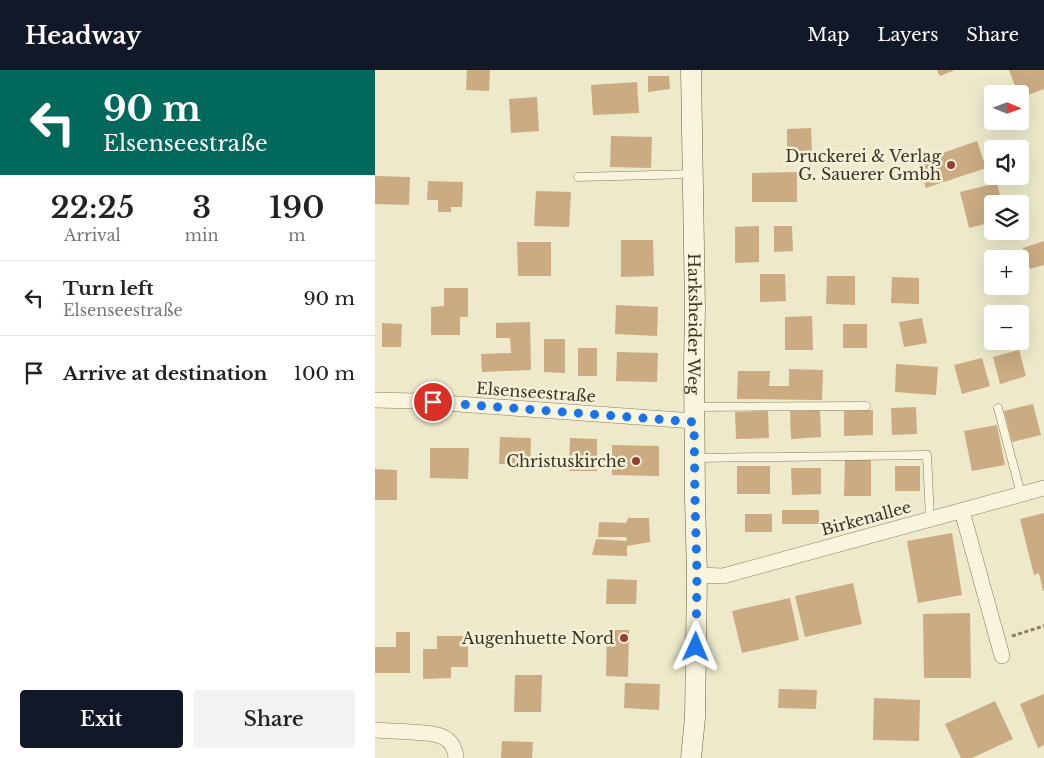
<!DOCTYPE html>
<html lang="en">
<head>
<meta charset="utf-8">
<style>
	:root { --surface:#fff; --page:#f2f2f2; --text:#222; --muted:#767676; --line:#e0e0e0; --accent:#111827 }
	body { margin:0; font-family:"Libre Baskerville",serif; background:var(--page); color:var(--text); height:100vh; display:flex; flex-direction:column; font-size:19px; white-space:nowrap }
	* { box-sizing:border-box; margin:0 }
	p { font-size:16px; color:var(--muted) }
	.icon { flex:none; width:28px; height:28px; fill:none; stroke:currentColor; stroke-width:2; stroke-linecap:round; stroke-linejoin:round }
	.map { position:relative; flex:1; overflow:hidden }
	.side { display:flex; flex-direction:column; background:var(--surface); width:375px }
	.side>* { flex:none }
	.guide { background:#00695c; color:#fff; overflow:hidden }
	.needle { width:32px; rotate:91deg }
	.fabs { position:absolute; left:609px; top:15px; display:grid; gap:10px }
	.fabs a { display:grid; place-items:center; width:45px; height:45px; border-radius:5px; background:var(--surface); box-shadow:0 5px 20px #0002; font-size:25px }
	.pin { position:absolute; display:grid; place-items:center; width:42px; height:42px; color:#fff; margin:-21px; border:2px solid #fff; border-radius:50%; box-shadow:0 1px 5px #0007 }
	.me { position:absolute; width:55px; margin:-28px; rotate:1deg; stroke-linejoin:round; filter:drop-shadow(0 0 4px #0008) }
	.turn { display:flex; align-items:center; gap:18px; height:105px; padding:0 20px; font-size:22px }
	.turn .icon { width:65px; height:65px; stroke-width:2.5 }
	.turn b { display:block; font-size:35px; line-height:42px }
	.eta { display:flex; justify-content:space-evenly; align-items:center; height:85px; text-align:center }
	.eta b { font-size:30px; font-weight:600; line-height:35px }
	.action { display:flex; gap:10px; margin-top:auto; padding:10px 20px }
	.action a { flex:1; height:58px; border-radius:5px; background:var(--accent); color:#fff; font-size:20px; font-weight:600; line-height:58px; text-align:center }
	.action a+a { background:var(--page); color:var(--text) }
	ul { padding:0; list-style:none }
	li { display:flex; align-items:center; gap:15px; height:75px; padding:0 20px; border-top:1px solid var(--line) }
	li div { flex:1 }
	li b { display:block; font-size:19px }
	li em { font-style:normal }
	header { display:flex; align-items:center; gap:30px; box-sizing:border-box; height:70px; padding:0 25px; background:var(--accent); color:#fff }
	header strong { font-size:24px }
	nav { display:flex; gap:28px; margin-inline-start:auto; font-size:18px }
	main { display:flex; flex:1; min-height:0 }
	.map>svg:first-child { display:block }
</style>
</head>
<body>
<header>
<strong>Headway</strong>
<nav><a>Map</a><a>Layers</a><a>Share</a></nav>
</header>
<main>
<section class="side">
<div class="guide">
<div class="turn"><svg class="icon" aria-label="left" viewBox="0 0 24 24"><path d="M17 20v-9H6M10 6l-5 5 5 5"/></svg><div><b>90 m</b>Elsenseestraße</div></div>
</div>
<div class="eta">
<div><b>22:25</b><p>Arrival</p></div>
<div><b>3</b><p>min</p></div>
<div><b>190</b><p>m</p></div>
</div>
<ul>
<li><svg class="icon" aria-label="left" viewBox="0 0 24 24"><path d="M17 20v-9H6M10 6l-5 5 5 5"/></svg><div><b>Turn left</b><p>Elsenseestraße</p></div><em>90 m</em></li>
<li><svg class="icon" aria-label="arrive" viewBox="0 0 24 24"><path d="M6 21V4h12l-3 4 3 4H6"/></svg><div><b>Arrive at destination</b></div><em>100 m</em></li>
</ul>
<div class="action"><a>Exit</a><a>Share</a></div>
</section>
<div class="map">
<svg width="669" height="688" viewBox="0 0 669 688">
	<rect width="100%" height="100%" fill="#ede9ca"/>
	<g fill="#caab82">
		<polygon points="92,0 115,0 114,21 91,20"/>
		<polygon points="562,0 580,0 565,6"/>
		<polygon points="634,0 669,0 669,19 645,28 645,24 643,24"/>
		<polygon points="273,6 294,6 295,19 273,22"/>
		<polygon points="262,12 264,43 218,45 216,15"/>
		<polygon points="162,27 164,61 136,63 134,29"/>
		<polygon points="436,58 437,83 412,83 412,59"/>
		<polygon points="236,66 277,67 276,98 235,97"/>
		<polygon points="602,71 611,98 551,118 542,92"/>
		<polygon points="422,102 422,132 377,132 377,103"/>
		<polygon points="0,106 35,107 34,135 0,134"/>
		<polygon points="53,111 88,112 87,137 76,137 76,142 63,142 63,130 52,130"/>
		<polygon points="622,113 627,134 618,134 618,152 594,158 585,122"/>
		<polygon points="161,121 196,122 194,157 159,156"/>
		<polygon points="384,156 384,192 360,193 360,157"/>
		<polygon points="399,156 417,156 418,181 399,182"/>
		<polygon points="246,170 278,170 279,206 246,207"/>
		<polygon points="669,171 669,195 655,199 648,178"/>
		<polygon points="142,172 176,172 176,206 143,206"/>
		<polygon points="385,204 410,204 411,231 385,232"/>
		<polygon points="452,206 480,206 480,235 451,234"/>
		<polygon points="517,207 544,208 544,234 516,233"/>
		<polygon points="69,218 93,218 93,247 85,247 85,265 56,265 56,237 69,236"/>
		<polygon points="241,235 283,237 282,266 240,264"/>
		<polygon points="437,246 438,280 410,280 410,247"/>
		<polygon points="547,248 552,273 529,277 524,252"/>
		<polygon points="155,252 156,300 107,302 106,284 136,283 135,268 121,268 121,253"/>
		<polygon points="7,253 27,254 26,277 7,277"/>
		<rect x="468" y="254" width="24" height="24"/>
		<polygon points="169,269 190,269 190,303 169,302"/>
		<rect x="203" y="278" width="19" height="28"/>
		<polygon points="644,280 651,306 625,314 618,287"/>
		<polygon points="242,282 283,283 282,312 241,311"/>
		<polygon points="607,288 615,316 587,324 579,295"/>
		<polygon points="521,294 563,297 561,325 520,322"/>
		<polygon points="414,299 448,300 447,330 362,329 363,301 395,301 394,316 414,316"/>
		<polygon points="658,334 666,365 637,372 629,341"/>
		<polygon points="541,337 542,364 517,365 516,338"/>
		<polygon points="445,340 446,367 416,369 415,341"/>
		<polygon points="498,340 498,365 469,366 469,341"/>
		<polygon points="393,341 394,368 361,369 360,342"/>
		<polygon points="622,355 630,395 597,401 589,361"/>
		<polygon points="125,367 156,368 155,395 124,394"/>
		<polygon points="195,368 222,369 222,401 194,401"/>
		<polygon points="237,375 284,376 284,406 237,405"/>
		<polygon points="55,378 94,378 93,409 55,408"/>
		<polygon points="470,389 496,390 496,426 469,426"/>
		<rect x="362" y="396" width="33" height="28"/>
		<rect x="520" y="396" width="25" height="25"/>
		<polygon points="416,398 446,398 446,424 417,425"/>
		<polygon points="0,399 22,400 22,430 0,430"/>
		<rect x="407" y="440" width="37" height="14"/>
		<polygon points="669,443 669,521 668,521 664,503 659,505 645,449"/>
		<rect x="370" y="444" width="27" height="18"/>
		<polygon points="253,448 274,448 275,472 252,476 252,486 217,485 221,469 252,471 251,467 223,467 224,452 251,453"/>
		<polygon points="577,463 587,525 543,533 532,471"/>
		<polygon points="232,509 262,510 261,534 231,534"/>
		<polygon points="478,513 487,554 430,567 420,526"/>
		<polygon points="415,528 424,570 367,583 357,541"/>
		<polygon points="595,543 596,608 549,608 548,544"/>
		<polygon points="232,560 254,560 253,607 231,606"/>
		<polygon points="21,562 35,562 35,603 0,603 0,577 21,577"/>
		<polygon points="62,566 93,566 93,597 76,597 76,608 48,609 48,579 62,579"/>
		<polygon points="140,605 167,605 166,642 139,642"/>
		<polygon points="250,613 285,614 284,640 249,638"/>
		<polygon points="404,619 442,620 441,639 403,638"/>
		<polygon points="669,624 669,675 663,678 645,634"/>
		<polygon points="499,628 545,630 544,671 498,670"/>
		<polygon points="620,631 638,669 597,688 586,688 570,654"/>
		<polygon points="127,671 158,672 157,688 126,688"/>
	</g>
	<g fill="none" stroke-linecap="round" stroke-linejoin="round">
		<g stroke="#8a7c5f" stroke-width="9">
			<g id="service">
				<polyline points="203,107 317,104"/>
				<polyline points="320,337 491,336"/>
				<polyline points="623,338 646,424"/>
				<polyline points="320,388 552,385 555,449"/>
			</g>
		</g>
		<g stroke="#8a7c5f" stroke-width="16">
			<g id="minor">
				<polyline points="0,330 41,331 319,351"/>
				<polyline points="587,441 627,586"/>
				<polyline points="322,505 348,506 669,418"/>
				<path d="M 0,660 C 12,661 24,661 36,662 C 55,663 79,662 81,688"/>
			</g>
		</g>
		<g stroke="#6c5e42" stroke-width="21">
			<g id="secondary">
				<path id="s1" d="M 316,0 L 320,238 L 319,293 L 320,429 L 322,505 L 320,648 L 316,688"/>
			</g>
		</g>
		<polyline stroke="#8a7c5f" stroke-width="3" stroke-dasharray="4 2.5" stroke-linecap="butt" points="637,566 669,556"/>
		<use href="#service" stroke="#f8f4dd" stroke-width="8"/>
		<use href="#minor" stroke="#f8f4dd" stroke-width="15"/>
		<use href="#secondary" stroke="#f8f4dd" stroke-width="20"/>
	</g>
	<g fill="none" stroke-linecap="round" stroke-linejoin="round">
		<polyline stroke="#1a73e8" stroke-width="9" stroke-dasharray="0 16.2" points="58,332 319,352 320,429 322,505 321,577"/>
	</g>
	<g fill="#974031" stroke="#f5f1d9" stroke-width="2">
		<circle cx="576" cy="95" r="5"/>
		<circle cx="261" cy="391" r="5"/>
		<circle cx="249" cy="568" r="5"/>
	</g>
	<g text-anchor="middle" stroke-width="5" stroke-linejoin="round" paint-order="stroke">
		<g font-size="16" fill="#3b3222" stroke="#f5f1d9" text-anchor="end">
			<text x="566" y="92">Druckerei &amp; Verlag<tspan x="566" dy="18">G. Sauerer Gmbh</tspan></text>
			<text x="251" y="397">Christuskirche</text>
			<text x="239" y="574">Augenhuette Nord</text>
		</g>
		<g font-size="16" fill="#3b3222" stroke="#f5f1d9">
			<text dy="6" stroke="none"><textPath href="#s1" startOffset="254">Harksheider Weg</textPath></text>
			<text transform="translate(161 322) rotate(4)" y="6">Elsenseestraße</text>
			<text transform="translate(491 448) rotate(-15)" y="6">Birkenallee</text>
		</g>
	</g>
</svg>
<div class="fabs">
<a><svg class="needle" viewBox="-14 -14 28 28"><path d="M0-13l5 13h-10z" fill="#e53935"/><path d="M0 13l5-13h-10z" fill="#767676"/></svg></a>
<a><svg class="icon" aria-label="sound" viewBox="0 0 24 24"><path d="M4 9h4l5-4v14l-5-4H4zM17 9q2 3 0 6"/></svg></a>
<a><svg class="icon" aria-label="layers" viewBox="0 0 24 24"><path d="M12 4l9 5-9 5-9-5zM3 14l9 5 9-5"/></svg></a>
<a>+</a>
<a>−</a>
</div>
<div class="pin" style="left:58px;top:332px;background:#d93025"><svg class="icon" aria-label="arrive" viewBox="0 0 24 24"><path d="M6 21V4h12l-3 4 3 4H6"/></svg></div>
<svg class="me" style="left:321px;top:577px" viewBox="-20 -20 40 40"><path d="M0-17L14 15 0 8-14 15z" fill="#1a73e8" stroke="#fff" stroke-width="4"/></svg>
</div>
</main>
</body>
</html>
